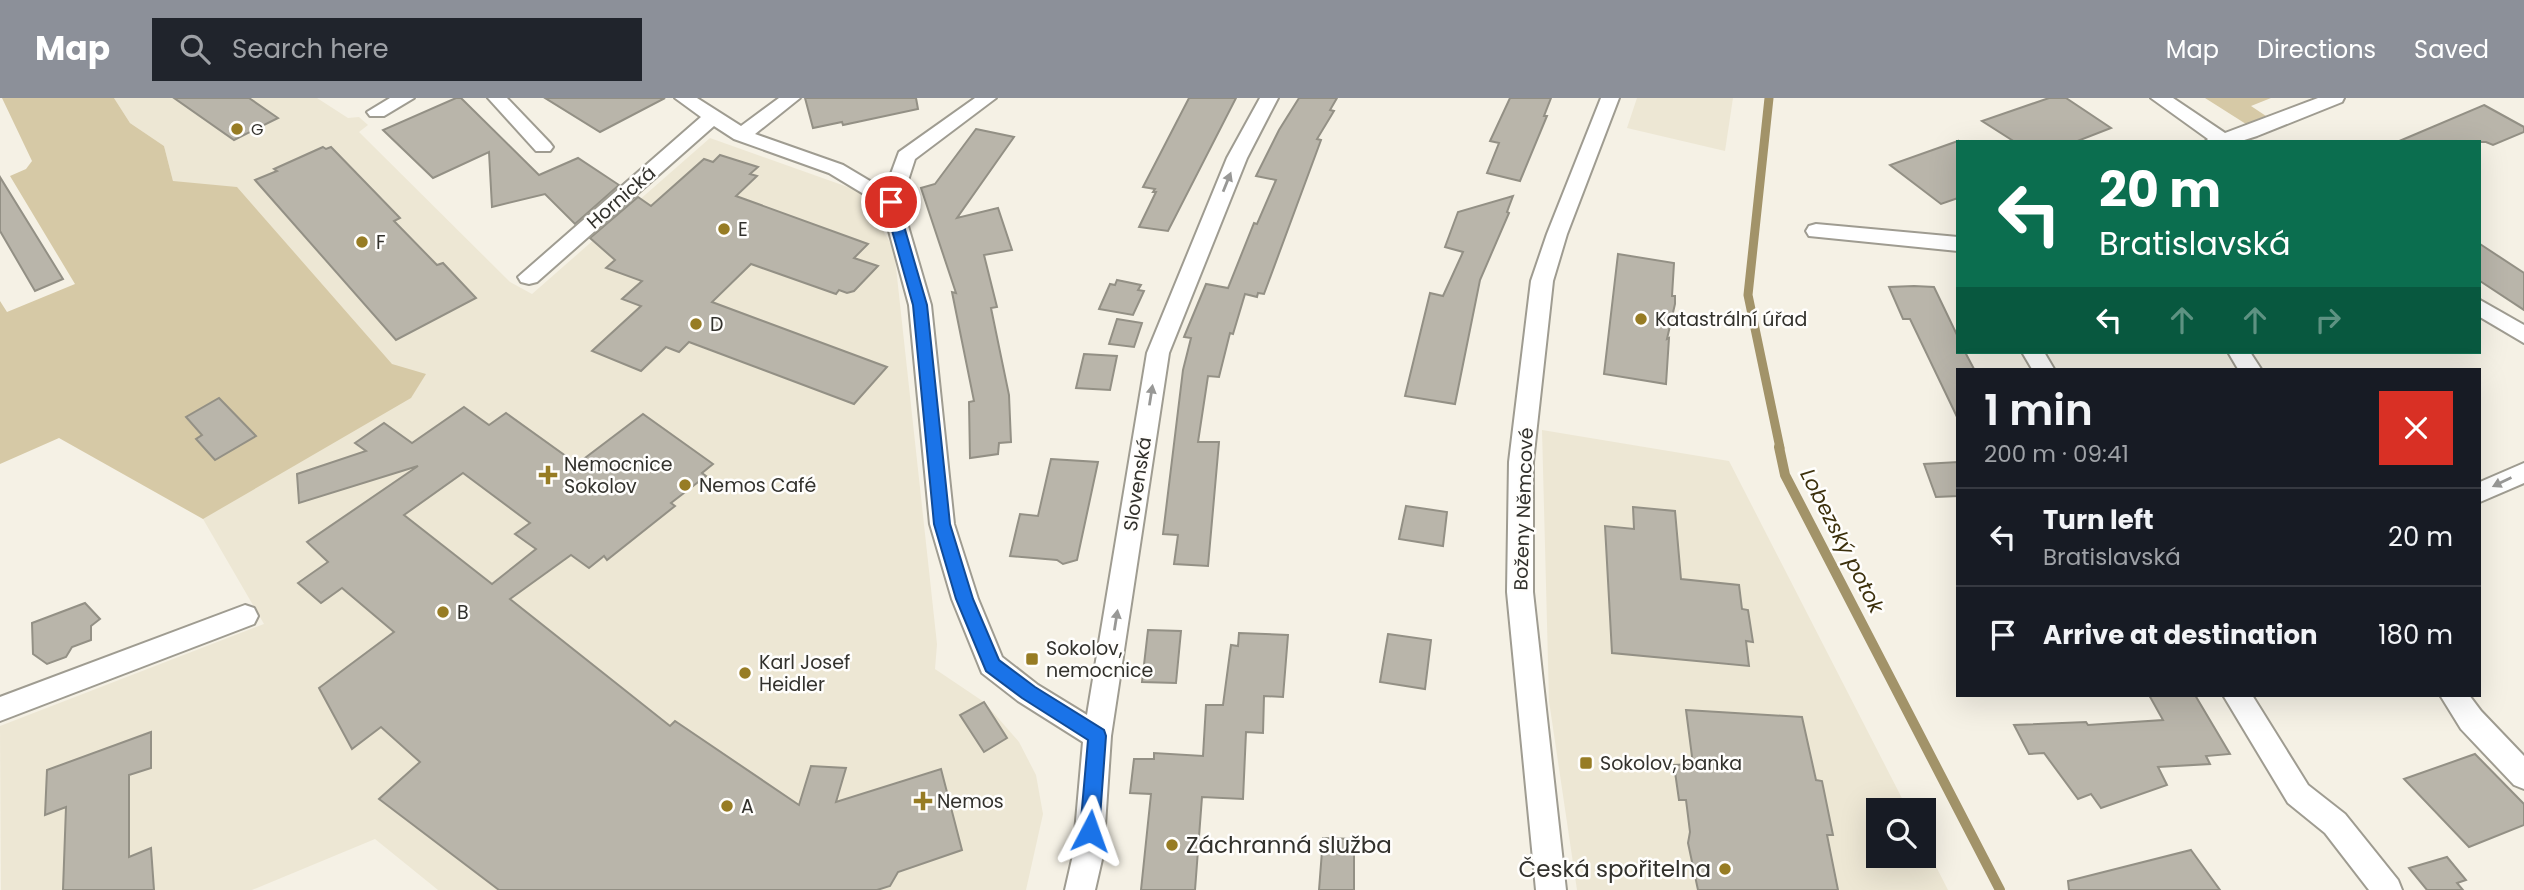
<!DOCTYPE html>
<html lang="en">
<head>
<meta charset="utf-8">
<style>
	:root { --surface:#171b24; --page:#20242c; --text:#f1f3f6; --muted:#9ea1a6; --line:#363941; --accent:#8c9099 }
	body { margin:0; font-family:Poppins,sans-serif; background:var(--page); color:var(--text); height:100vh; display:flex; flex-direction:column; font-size:26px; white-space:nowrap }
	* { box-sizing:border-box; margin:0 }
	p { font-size:23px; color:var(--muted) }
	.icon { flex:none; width:38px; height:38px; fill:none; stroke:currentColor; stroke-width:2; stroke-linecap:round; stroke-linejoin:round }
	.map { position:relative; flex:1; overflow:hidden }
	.drawer { position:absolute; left:1956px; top:270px; width:525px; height:329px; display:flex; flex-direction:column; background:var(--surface); border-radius:0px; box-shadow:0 7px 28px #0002 }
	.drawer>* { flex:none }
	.banner { position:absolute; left:1956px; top:42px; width:525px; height:214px; border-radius:0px; box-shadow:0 7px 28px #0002; background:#0b6e4f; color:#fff; overflow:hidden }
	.buttons { position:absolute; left:1866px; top:700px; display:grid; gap:14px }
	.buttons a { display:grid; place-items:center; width:70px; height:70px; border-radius:0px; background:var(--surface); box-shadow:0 7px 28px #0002; font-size:35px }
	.pin { position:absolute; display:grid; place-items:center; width:60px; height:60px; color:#fff; margin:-30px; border:4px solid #fff; border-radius:50%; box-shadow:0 2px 7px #0007 }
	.me { position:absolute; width:77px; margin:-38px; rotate:4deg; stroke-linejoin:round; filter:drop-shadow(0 0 5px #0008) }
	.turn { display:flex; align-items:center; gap:24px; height:147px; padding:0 28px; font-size:32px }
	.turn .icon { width:91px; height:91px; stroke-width:2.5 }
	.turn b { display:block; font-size:49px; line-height:60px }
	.lanes { display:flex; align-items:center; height:66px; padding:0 28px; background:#0003; justify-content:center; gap:35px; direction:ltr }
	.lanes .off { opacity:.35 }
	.round { display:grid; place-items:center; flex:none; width:74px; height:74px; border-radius:0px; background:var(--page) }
	.head { display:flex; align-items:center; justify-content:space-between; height:119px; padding:0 28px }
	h1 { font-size:42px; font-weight:600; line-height:52px }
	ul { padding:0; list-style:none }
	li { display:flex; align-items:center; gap:21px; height:98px; padding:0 28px; border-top:2px solid var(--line) }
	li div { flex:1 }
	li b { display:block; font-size:26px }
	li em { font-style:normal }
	header { display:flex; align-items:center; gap:42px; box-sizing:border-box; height:98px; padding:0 35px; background:var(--accent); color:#fff }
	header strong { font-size:33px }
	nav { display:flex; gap:38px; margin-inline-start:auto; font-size:24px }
	.search { width:490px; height:63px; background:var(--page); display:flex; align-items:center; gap:18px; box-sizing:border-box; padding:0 24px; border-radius:0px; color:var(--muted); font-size:26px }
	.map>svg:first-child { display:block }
</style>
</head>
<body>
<header>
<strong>Map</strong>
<div class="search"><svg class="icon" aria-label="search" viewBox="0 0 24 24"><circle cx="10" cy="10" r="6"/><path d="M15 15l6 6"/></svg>Search here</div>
<nav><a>Map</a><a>Directions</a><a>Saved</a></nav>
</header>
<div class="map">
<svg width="2524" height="792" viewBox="0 0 2524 792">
	<rect width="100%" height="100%" fill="#f5f1e5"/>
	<g fill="#ede7d4">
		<polygon points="114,0 317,0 348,20 359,19 368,27 359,34 510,184 532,196 710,40 859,93 894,151 937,546 935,571 984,604 1019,644 1036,677 1043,716 1026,792 438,792 375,741 252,792 1,792 0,628 264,526 203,421 173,83 164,48 130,25"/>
		<polygon points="1637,0 1733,0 1725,53 1627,30"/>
		<polygon points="1542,332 1729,363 1908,712 1878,712 1878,758 1923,758 1923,743 1948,792 1577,792 1549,603"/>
	</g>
	<g fill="#d6c9a6">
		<polygon points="2,0 114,0 130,25 164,48 173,83 237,89 392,266 426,276 411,300 203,421 59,340 0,366 0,203 7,214 75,186 10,78 26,71 32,63"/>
		<polygon points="2205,0 2271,0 2251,8 2266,18 2246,26"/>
	</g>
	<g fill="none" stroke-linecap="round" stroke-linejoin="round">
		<polyline stroke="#a29369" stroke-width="9" points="1769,0 1748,197 1780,350"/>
		<polyline stroke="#a29369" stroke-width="10" points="1779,349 1785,377 2000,792"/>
	</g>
	<g fill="#b9b5aa" stroke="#939085" stroke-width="2" fill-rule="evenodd">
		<polygon points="174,0 249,0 278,20 234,42"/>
		<polygon points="456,0 461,0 539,77 578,60 619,87 575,126 545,96 492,109 489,54 433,80 383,32"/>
		<polygon points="545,0 665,0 600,34"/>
		<polygon points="805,0 916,0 918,11 843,27 842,24 813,30"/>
		<polygon points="1189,0 1236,0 1168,133 1139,129 1156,94 1153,94 1155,91 1143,89"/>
		<polygon points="1299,0 1337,0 1330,12 1334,13 1317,41 1321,42 1264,196 1258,195 1257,199 1245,196 1233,236 1230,235 1219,279 1208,278 1198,344 1219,344 1208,468 1174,466 1178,437 1163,436 1183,272 1191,240 1184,239 1206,186 1228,190 1254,125 1257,126 1276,82 1256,78 1279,32"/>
		<polygon points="1510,0 1551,0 1544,18 1547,18 1520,83 1487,75 1499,45 1490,43"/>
		<polygon points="2049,0 2066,0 2111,30 2075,44 2015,44 1982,23"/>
		<polygon points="2484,7 2524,29 2524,34 2493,47 2486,44 2397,44"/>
		<polygon points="976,31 1014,39 957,120 998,110 1012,152 984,157 997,209 991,210 1009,297 1011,344 999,345 998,356 970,360 969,304 974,303 952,194 956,195 921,90 935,86"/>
		<polygon points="1958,43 1958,100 1941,106 1890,67"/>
		<polygon points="323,49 326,51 331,49 400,120 394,123 437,167 443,165 476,200 396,242 255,82 277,73 274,71"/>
		<polygon points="720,57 758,69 750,76 757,78 736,98 868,146 854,160 878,168 854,193 847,195 839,192 836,196 751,166 712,204 887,269 854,306 689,244 679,254 666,249 641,273 592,253 641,208 622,201 642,183 606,170 615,162 590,140 638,99 651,108 704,61 713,64"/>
		<polygon points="0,79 63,181 35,193 0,133"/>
		<polygon points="1513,98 1507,114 1509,115 1480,182 1455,306 1405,298 1430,195 1443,198 1463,154 1445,149 1458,114"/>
		<polygon points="2480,146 2524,175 2524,212 2480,183"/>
		<polygon points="1618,156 1674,165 1672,198 1675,198 1675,206 1667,241 1669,240 1666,286 1604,276"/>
		<polygon points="1117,182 1141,187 1138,192 1144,193 1133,217 1099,211 1110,186 1115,187"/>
		<polygon points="1914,188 1934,189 1958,239 1958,254 1965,254 1974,271 1958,271 1958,321 1910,221 1903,221 1889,189"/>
		<polygon points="1117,221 1142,225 1134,249 1109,246"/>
		<polygon points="1084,256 1117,258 1110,292 1076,290"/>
		<polygon points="219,300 256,338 215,362 196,341 202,337 186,319"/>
		<path d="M 464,309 L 489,327 L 506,315 L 577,366 L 643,316 L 713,366 L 702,375 L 706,378 L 671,405 L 675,408 L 607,462 L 604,458 L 589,470 L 571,457 L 510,501 L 670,628 L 675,623 L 799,707 L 811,668 L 846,670 L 836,704 L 941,671 L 962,752 L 898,774 L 890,788 L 877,792 L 499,792 L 379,701 L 420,664 L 381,629 L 352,651 L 319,590 L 394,534 L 342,490 L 321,505 L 298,485 L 328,464 L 307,444 L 418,368 L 299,405 L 297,376 L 366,353 L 355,345 L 384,325 L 412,345 ZM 463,375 L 530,425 L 515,436 L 536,451 L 492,486 L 404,417 Z"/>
		<polygon points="1051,361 1098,364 1077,462 1063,466 1057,462 1010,458 1020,416 1038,418"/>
		<polygon points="1958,364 1958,398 1936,399 1924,366"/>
		<polygon points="1406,408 1447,414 1443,448 1399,441"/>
		<polygon points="1633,409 1675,413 1681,481 1739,487 1742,511 1748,512 1753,544 1746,543 1749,568 1612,555 1605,428 1634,431"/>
		<polygon points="85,505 100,521 91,528 91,542 72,549 66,559 47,566 33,556 32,525"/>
		<polygon points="1148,532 1181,533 1176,585 1142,584"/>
		<polygon points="1239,535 1288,537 1283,599 1264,598 1263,635 1246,634 1243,701 1202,699 1195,792 1141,792 1151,696 1130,695 1134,661 1154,661 1154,655 1203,658 1206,607 1223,607 1231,547 1238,548"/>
		<polygon points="1388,536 1431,542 1425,591 1380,584"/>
		<polygon points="2149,597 2195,597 2230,656 2206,658 2210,666 2158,669 2167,687 2101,710 2091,696 2078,701 2044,655 2029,656 2014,627 2086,624 2088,627 2163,622"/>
		<polygon points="984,604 1007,640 984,654 960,617"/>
		<polygon points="1686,612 1802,619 1816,682 1822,683 1833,737 1827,737 1838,792 1698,792 1688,745 1690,734 1686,702 1679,702 1674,667 1693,666"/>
		<polygon points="151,634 151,670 129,677 129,759 151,750 154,792 63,792 66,709 45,717 47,672"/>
		<polygon points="2475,656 2524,706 2524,727 2469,749 2404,681"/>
		<polygon points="1323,740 1354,741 1354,792 1319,792"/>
		<polygon points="2191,752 2220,792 2069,792 2068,783"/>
		<polygon points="2447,759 2466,782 2457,785 2463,792 2427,792 2409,770"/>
	</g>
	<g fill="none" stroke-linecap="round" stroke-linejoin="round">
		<g stroke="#9f9c91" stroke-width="4">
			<g id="street">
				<polygon points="390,0 414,0 384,18 370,18 367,14"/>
				<polygon points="488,0 507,0 550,45 553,49 550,53 536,53"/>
				<polygon points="675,0 697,0 741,28 779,0 800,0 755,36 843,67 885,92 899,54 975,0 996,0 915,61 901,104 931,207 954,426 978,501 1002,559 1038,587 1087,617 1147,255 1227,60 1260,0 1278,0 1247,60 1169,255 1111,638 1103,757 1095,792 1065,792 1073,757 1083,644 1018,603 982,575 952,501 930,426 909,207 882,107 829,75 734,41 714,28 537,184 529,186 521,184 518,179 701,19"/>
				<polygon points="1601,0 1619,0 1567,136 1553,183 1533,364 1533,494 1566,792 1536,792 1507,494 1509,364 1531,183 1547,136"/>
				<polygon points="2151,0 2173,0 2225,35 2318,0 2344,0 2342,4 2257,38 2238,44 2205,44 2208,41"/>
				<polygon points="1816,126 1958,139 1958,153 1809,138 1806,133 1809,128"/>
				<polygon points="2480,202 2524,227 2524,245 2480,219"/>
				<polygon points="2022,254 2044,254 2054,271 2032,271"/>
				<polygon points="2228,254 2250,254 2261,271 2238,271"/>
				<polygon points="2524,365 2524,385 2480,404 2480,384"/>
				<polygon points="245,507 254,510 258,518 254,526 0,623 0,599"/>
				<polygon points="2223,597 2252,597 2308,687 2345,716 2398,782 2402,792 2369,792 2325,735 2288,705"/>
				<polygon points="2440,597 2469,597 2481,613 2524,658 2524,691 2514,687 2461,631"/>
			</g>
		</g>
		<use href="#street" fill="#fff" fill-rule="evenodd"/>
	</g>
	<defs><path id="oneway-solid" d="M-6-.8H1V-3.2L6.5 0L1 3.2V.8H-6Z" transform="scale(1.75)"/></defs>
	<g fill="#989896">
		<use href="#oneway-solid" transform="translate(1227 84) rotate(-68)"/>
		<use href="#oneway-solid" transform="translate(1151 297) rotate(-81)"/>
		<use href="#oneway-solid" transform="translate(2502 384) rotate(154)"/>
		<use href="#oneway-solid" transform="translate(1116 522) rotate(-81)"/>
	</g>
	<polygon fill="#1a73e8" stroke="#114b97" stroke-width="2" points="891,100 897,104 927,207 950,426 973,501 999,562 1035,589 1104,632 1106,638 1099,733 1097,739 1090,742 1083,739 1080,733 1088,642 1022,600 986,573 956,501 934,426 913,207 884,104"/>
	<g fill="#977c24" stroke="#fffefc" stroke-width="2.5">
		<circle cx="237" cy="31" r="7"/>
		<circle cx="724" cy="131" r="7"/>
		<circle cx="362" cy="144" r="7"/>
		<circle cx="1641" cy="221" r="7"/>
		<circle cx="696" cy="226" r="7"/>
		<path d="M544.5 366.5h7v7h7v7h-7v7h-7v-7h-7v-7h7z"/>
		<circle cx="685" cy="387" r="7"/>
		<circle cx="443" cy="514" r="7"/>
		<rect x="1025" y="554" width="14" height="14" rx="3.5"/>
		<circle cx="745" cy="575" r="7"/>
		<rect x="1579" y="658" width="14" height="14" rx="3.5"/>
		<path d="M919.5 692.5h7v7h7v7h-7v7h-7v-7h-7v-7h7z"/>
		<circle cx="727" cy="708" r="7"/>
		<circle cx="1172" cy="747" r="7"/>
		<circle cx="1725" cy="771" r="7"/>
	</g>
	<g text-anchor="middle" stroke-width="5" stroke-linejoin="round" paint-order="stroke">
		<g font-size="16" fill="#32312c" stroke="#fffefc" text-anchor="start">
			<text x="251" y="37">G</text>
		</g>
		<g font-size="19" fill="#32312c" stroke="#fffefc">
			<text transform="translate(621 99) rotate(-41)" y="7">Hornická</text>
			<text transform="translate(1137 386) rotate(-81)" y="7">Slovenská</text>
			<text transform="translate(1523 411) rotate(-88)" y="7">Boženy Němcové</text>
		</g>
		<g font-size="19" fill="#32312c" stroke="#fffefc" text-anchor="start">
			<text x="738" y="138">E</text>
			<text x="376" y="151">F</text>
			<text x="1655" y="228">Katastrální úřad</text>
			<text x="710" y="233">D</text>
			<text x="564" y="373">Nemocnice<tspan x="564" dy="22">Sokolov</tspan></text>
			<text x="699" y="394">Nemos Café</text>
			<text x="457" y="521">B</text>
			<text x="1046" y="557">Sokolov,<tspan x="1046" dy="22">nemocnice</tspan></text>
			<text x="759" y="571">Karl Josef<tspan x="759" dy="22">Heidler</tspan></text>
			<text x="1600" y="672">Sokolov, banka</text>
			<text x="937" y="710">Nemos</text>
			<text x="741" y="715">A</text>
		</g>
		<g font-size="21" font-style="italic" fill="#3c300c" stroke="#fffefc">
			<text transform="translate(1842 443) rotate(63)" y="7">Lobezský potok</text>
		</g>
		<g font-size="23" fill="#32312c" stroke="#fffefc" text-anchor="start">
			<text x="1186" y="755">Záchranná služba</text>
			<text x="1711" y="779" text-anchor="end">Česká spořitelna</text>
		</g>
	</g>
</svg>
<div class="buttons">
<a><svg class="icon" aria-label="search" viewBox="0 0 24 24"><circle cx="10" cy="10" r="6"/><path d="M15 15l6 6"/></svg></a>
</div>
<div class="pin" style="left:891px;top:104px;background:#d93025"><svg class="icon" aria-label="arrive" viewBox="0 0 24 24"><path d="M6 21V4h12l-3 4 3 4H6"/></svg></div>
<svg class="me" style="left:1090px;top:733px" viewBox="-20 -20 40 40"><path d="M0-17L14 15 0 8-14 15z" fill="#1a73e8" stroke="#fff" stroke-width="4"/></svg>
<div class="banner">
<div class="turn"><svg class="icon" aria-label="left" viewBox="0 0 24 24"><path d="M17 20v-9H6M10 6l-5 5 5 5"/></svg><div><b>20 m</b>Bratislavská</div></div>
<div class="lanes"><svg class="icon" aria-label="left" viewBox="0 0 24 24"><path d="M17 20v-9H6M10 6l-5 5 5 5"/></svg><svg class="icon off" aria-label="ahead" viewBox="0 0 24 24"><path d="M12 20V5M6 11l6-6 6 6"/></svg><svg class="icon off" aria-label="ahead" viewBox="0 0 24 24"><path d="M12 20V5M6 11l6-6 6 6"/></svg><svg class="icon off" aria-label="right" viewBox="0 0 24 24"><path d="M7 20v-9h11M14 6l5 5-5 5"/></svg></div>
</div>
<section class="drawer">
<div class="head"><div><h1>1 min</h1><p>200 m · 09:41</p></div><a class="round" style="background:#d93025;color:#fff"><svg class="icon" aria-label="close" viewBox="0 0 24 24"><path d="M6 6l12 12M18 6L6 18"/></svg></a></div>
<ul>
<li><svg class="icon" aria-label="left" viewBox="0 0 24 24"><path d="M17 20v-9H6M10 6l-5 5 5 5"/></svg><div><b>Turn left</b><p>Bratislavská</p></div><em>20 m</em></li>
<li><svg class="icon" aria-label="arrive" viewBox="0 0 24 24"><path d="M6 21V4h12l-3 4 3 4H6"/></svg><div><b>Arrive at destination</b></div><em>180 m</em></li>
</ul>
</section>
</div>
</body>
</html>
